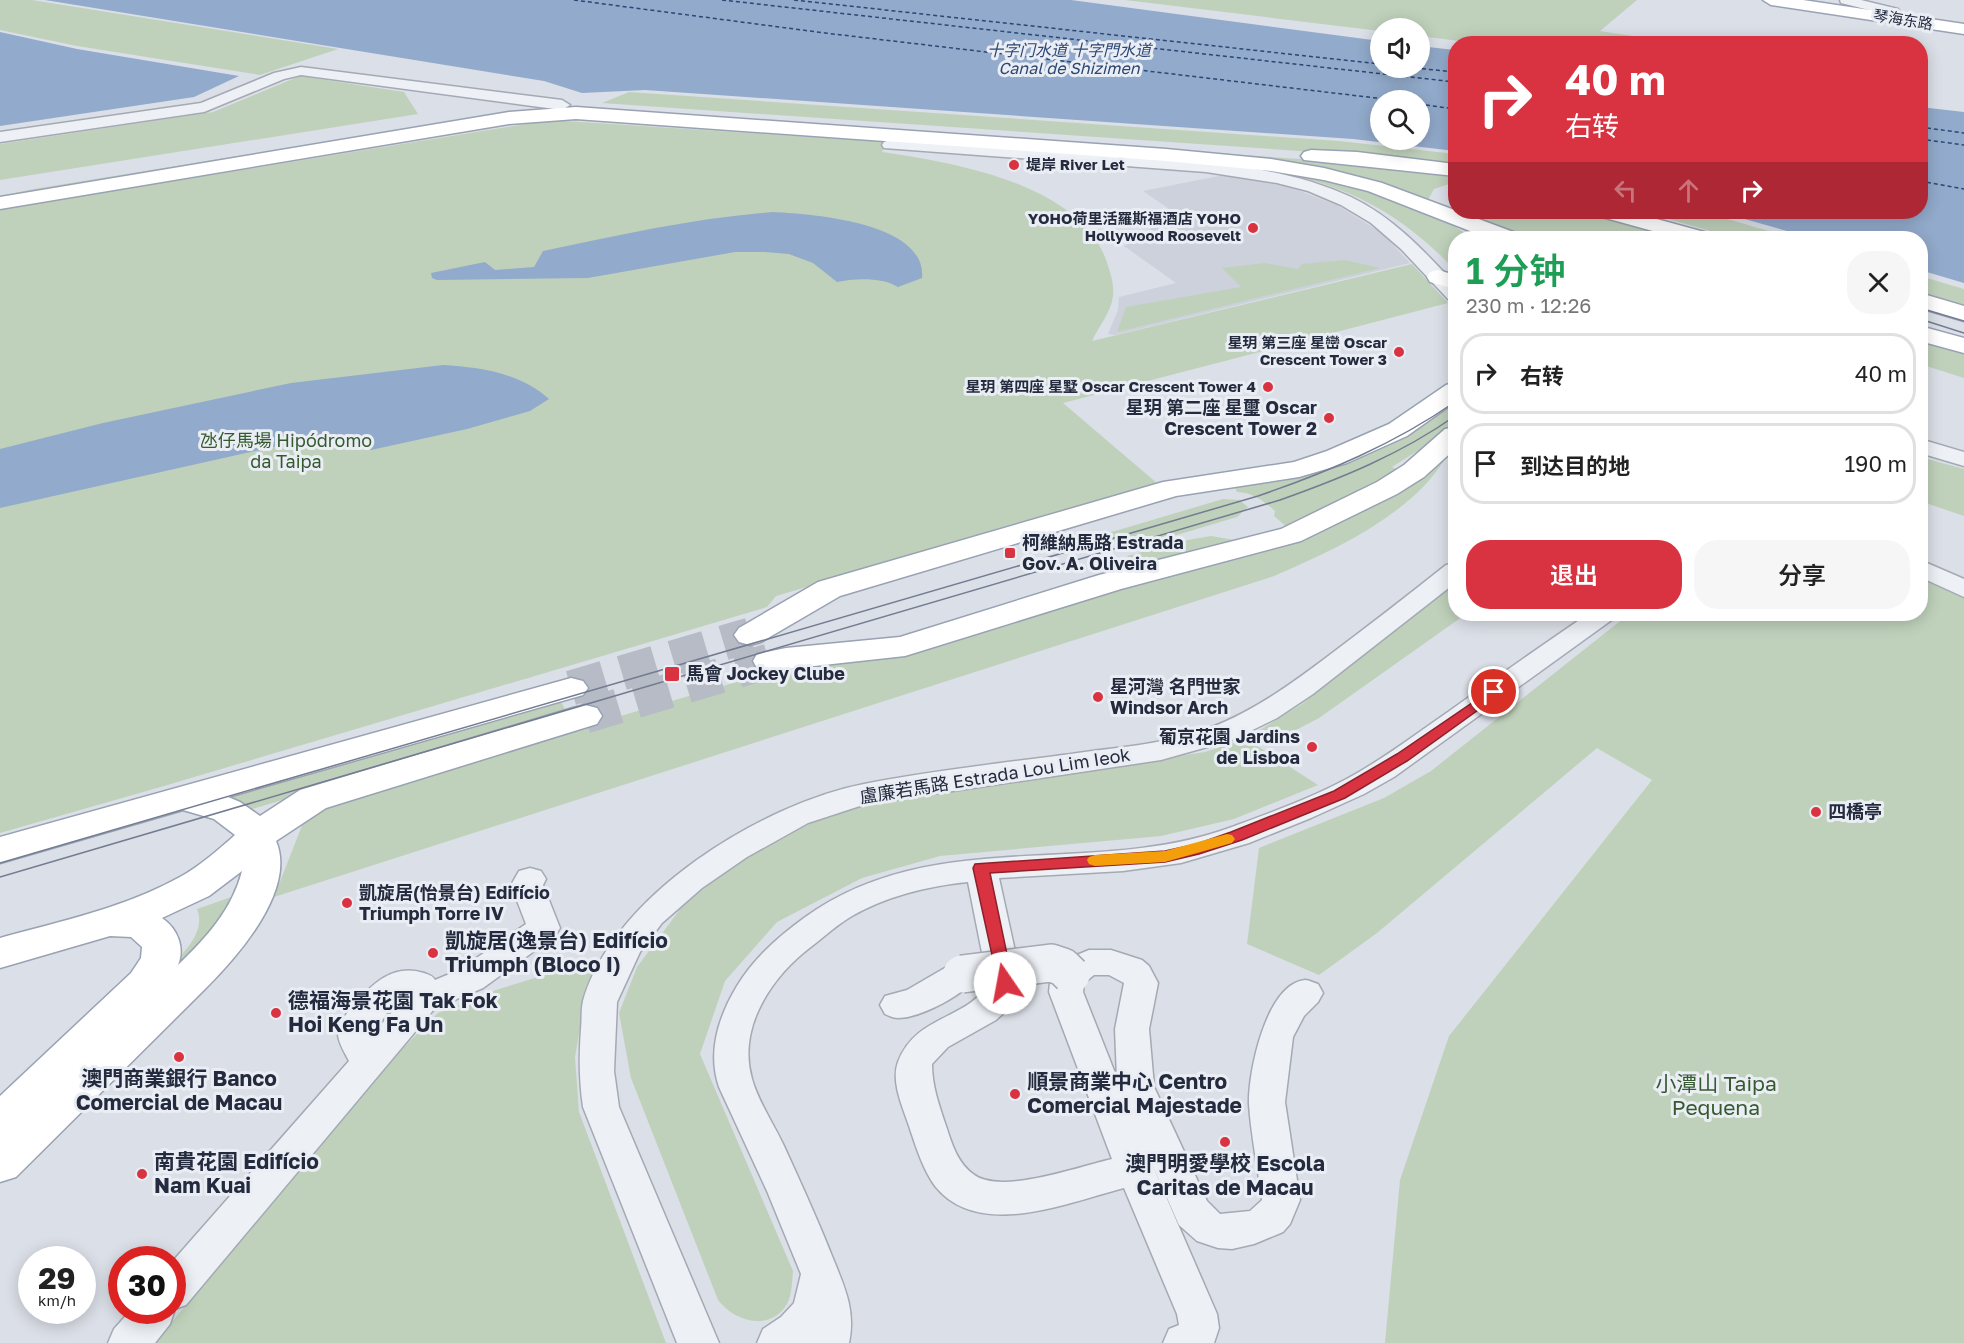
<!DOCTYPE html>
<html lang="zh">
<head>
<meta charset="utf-8">
<style>
	:root { --surface:#fff; --page:#f6f6f6; --text:#222; --muted:#767676; --line:#e0e0e0; --accent:#d93341 }
	body { margin:0; font-family:"Golos Text","Noto Sans SC",sans-serif; background:var(--page); color:var(--text); height:100vh; display:flex; flex-direction:column; font-size:22px; white-space:nowrap }
	* { box-sizing:border-box; margin:0 }
	p { font-size:20px; color:var(--muted) }
	.icon { flex:none; width:33px; height:33px; fill:none; stroke:currentColor; stroke-width:2; stroke-linecap:round; stroke-linejoin:round }
	.map { position:relative; flex:1; overflow:hidden }
	.panel { position:absolute; left:1448px; top:231px; width:480px; height:390px; display:flex; flex-direction:column; background:var(--surface); border-radius:24px; box-shadow:0 3px 15px #0003 }
	.panel>* { flex:none }
	.banner { position:absolute; left:1448px; top:36px; width:480px; height:183px; border-radius:24px; box-shadow:0 3px 15px #0003; background:#d93341; color:#fff; overflow:hidden }
	.fabs { position:absolute; left:1370px; top:18px; display:grid; gap:12px }
	.fabs a { display:grid; place-items:center; width:60px; height:60px; border-radius:50%; background:var(--surface); box-shadow:0 3px 15px #0003; font-size:30px }
	.speed { position:absolute; left:18px; top:1246px; display:flex; gap:12px; font-size:30px; font-weight:700; text-align:center }
	.speed>* { display:grid; place-content:center; width:78px; height:78px; border-radius:50%; background:var(--surface); box-shadow:0 3px 15px #0003; line-height:1 }
	.speed small { font-size:15px; font-weight:400 }
	.speed .limit { border:9px solid #d22; background:#fff; color:#111 }
	.pin { position:absolute; display:grid; place-items:center; width:51px; height:51px; color:#fff; margin:-26px; border:3px solid #fff; border-radius:50%; box-shadow:0 2px 6px #0007 }
	.me { position:absolute; width:66px; margin:-33px; rotate:348deg; stroke-linejoin:round; filter:drop-shadow(0 0 4px #0008) }
	.turn { display:flex; align-items:center; gap:21px; height:126px; padding:0 18px; font-size:27px }
	.turn .icon { width:78px; height:78px; stroke-width:2.5 }
	.turn b { display:block; font-size:42px; line-height:51px }
	.lanes { display:flex; align-items:center; height:57px; padding:0 18px; background:#0003; justify-content:center; gap:30px; direction:ltr }
	.lanes .off { opacity:.35 }
	.round { display:grid; place-items:center; flex:none; width:63px; height:63px; border-radius:24px; background:var(--page) }
	.summary { display:flex; align-items:center; justify-content:space-between; height:102px; padding:0 18px }
	h1 { font-size:36px; font-weight:600; line-height:45px; color:#1e9e55 }
	.cta { display:flex; gap:12px; margin-top:auto; padding:12px 18px }
	.cta a { flex:1; height:69px; border-radius:24px; background:var(--accent); color:#fff; font-size:24px; font-weight:600; line-height:69px; text-align:center }
	.cta a+a { background:var(--page); color:var(--text) }
	ul { padding:0; list-style:none }
	li { display:flex; align-items:center; gap:18px; height:81px; margin:0 12px 9px; padding:0 6px; border:3px solid var(--line); border-radius:24px }
	li div { flex:1 }
	li b { display:block; font-size:22px }
	li em { font-style:normal }
	.map>svg:first-child { display:block }
</style>
</head>
<body>
<div class="map">
<svg width="1964" height="1343" viewBox="0 0 1964 1343">
	<rect width="100%" height="100%" fill="#dbdfe7"/>
	<polygon fill="#ccd1dc" points="1224,175 1289,187 1337,205 1382,233 1410,263 1115,335 1108,334 1118,310 1119,297 1176,283 1124,246 1175,213 1143,191"/>
	<g fill="#bfd1bb">
		<polygon points="0,0 32,0 338,49 260,75 77,46 0,30"/>
		<polygon points="1125,0 1637,0 1600,31 1677,43 1484,44 1419,36 1419,28 1380,28 1380,31"/>
		<polygon points="300,76 404,92 418,114 0,180 0,144 213,112"/>
		<polygon points="629,92 1339,141 1455,154 1455,168 1330,153 602,103"/>
		<path d="M 551,120 L 887,142 L 882,152 C 955,163 1087,184 1109,269 C 1112,278 1114,287 1113,296 C 1111,313 1098,327 1092,341 L 1412,264 L 1448,303 L 1063,403 L 1158,484 L 776,596 L 767,607 L 164,786 L 0,833 L 0,209 Z"/>
		<polygon points="945,134 1300,159 1388,168 1455,178 1455,182 1434,189 1428,200 1357,177"/>
		<polygon points="250,154 252,158 0,201 0,196 34,189"/>
		<path d="M 1261,169 C 1335,180 1409,194 1472,238 L 1455,238 L 1455,270 C 1416,229 1372,198 1317,182 C 1305,178 1267,173 1261,169 Z"/>
		<polygon points="1456,212 1600,212 1692,238 1528,238"/>
		<polygon points="1644,212 1703,212 1793,238 1735,238"/>
		<polygon points="1345,260 1380,268 1117,332 1126,307 1241,287 1222,268 1265,263 1298,269 1302,264"/>
		<polygon points="1920,276 1964,289 1964,308 1920,294"/>
		<polygon points="1920,336 1964,350 1964,378 1920,364"/>
		<path d="M 1455,396 L 1455,427 L 1392,467 L 1400,471 L 1288,528 L 1274,516 L 1275,511 C 1263,500 1253,493 1237,492 L 1235,488 L 1273,478 Z"/>
		<path d="M 1455,445 C 1445,458 1436,474 1424,486 C 1383,528 1327,553 1274,576 L 274,897 L 303,823 L 314,813 L 345,797 L 791,666 L 902,656 L 1142,579 L 1312,533 L 1346,520 L 1387,498 Z"/>
		<polygon points="1920,457 1964,469 1964,516 1920,501"/>
		<polygon points="1223,499 1239,500 1248,507 1237,517 1123,551 1105,534"/>
		<polygon points="1211,536 1241,541 1205,547 1137,565 1127,556 1182,541"/>
		<polygon points="1920,575 1964,596 1964,1343 1385,1343 1400,1180 1449,1036 1652,780 1597,748 1377,933 1319,975 1247,944 1259,848 1384,798 1431,771 1629,614 1920,614"/>
		<path d="M 1455,582 L 1455,614 L 1466,614 L 1319,718 L 1267,745 L 1248,740 L 1318,785 L 1234,819 L 1161,836 L 940,856 L 862,878 L 777,922 L 725,981 L 700,1054 L 793,1271 C 792,1281 792,1295 787,1304 C 770,1332 735,1322 718,1300 L 631,1078 L 619,1013 L 637,967 L 681,908 L 727,869 L 775,841 L 830,814 L 881,800 L 1205,752 L 1245,739 L 1302,704 Z"/>
		<polygon points="559,698 568,715 252,809 225,795"/>
		<path d="M 237,895 L 223,924 L 0,1131 L 178,959 C 190,945 205,929 197,909 Z"/>
		<polygon points="568,962 594,971 603,970 583,1010 575,1057 579,1112 666,1343 154,1343 402,1049 438,1013 496,990 551,973"/>
	</g>
	<g fill="#92aacb" fill-rule="evenodd">
		<path d="M 45,0 L 1071,0 L 1380,41 L 1380,68 L 1419,68 L 1419,46 L 1455,50 L 1455,151 L 1353,139 L 645,90 L 582,93 L 544,81 ZM 1419,100 L 1419,140 L 1380,140 L 1380,100 Z"/>
		<polygon points="0,32 77,49 239,76 194,97 0,126"/>
		<polygon points="1920,107 1964,112 1964,283 1920,270 1920,238 1812,238 1720,212 1920,212"/>
		<path d="M 773,212 C 811,214 927,222 922,278 L 898,287 C 883,277 854,278 837,282 L 813,263 L 789,254 L 765,252 L 735,252 L 588,278 L 437,280 L 432,278 L 431,273 L 485,262 L 495,270 L 534,267 L 543,251 C 619,235 695,218 773,212 Z"/>
		<path d="M 443,365 C 479,367 521,373 549,399 L 530,411 L 467,429 L 371,450 L 300,441 L 0,508 L 0,449 L 103,423 L 291,383 Z"/>
	</g>
	<g fill="none" stroke-linecap="round" stroke-linejoin="round">
		<g stroke="#2b4774" stroke-width="1.5" stroke-dasharray="4 3" stroke-linecap="butt">
			<polyline points="574,0 825,33 1393,100"/>
			<polyline points="722,0 1455,82"/>
			<polyline points="794,0 1380,64"/>
			<polyline points="1415,68 1455,72"/>
			<polyline points="1419,104 1455,109"/>
			<polyline points="1920,127 1964,133"/>
			<polyline points="1920,139 1964,145"/>
			<polyline points="1920,181 1964,189"/>
		</g>
		<g stroke="#b6bbc5" stroke-width="35" stroke-dasharray="35 18" stroke-linecap="butt">
			<polyline points="571,688 750,635"/>
			<polyline points="585,716 769,661"/>
		</g>
		<g stroke="#a4a9b4" stroke-width="3">
			<g id="minor">
				<polygon points="1840,0 1861,0 1898,9 1900,12 1893,16 1841,3"/>
				<polygon points="301,67 562,100 570,105 562,110 301,75 284,79 204,112 0,142 0,132 201,103 274,73"/>
				<path d="M 890,140 C 959,145 1029,150 1098,155 C 1183,161 1273,161 1351,197 C 1393,217 1424,251 1455,284 L 1455,301 L 1448,299 L 1401,249 L 1371,223 L 1341,205 L 1308,191 L 1277,183 L 1206,172 L 884,148 L 882,145 L 884,142 Z"/>
				<polygon points="1920,439 1964,452 1964,466 1920,453"/>
				<polygon points="1920,560 1964,579 1964,597 1920,577"/>
				<path d="M 1455,563 L 1455,583 L 1313,694 L 1277,718 L 1232,740 L 1161,760 L 866,804 L 808,823 L 747,857 L 702,888 L 662,923 L 640,952 L 617,1002 L 614,1071 L 619,1107 L 719,1343 L 677,1343 L 583,1107 C 579,1080 579,1056 581,1029 C 582,1020 581,1010 583,1001 C 613,895 762,804 864,784 C 939,769 1016,762 1092,751 C 1132,746 1174,742 1212,727 C 1254,711 1291,684 1327,657 C 1367,627 1407,596 1446,565 Z"/>
				<path d="M 1588,614 L 1617,614 L 1613,619 L 1394,777 L 1364,794 L 1311,818 L 1249,843 L 1181,863 L 1123,871 L 999,878 L 1022,983 L 1009,1008 L 996,1020 L 948,1047 L 932,1064 C 932,1086 939,1105 946,1126 C 952,1144 957,1162 973,1174 C 1000,1196 1080,1166 1112,1159 L 1049,992 L 1050,983 L 1059,966 L 1067,959 L 1089,950 L 1111,950 L 1142,960 L 1149,966 L 1158,983 L 1149,1029 L 1154,1087 L 1207,1201 L 1220,1214 L 1250,1211 L 1262,1200 C 1258,1168 1251,1136 1249,1104 C 1248,1073 1266,984 1305,980 C 1309,980 1314,983 1318,984 L 1323,993 L 1318,1002 L 1304,1016 L 1293,1037 L 1285,1102 L 1300,1200 L 1290,1224 L 1283,1232 L 1254,1244 L 1232,1249 L 1218,1248 L 1197,1241 L 1179,1225 L 1147,1153 L 1217,1314 L 1219,1328 L 1214,1343 L 1163,1343 L 1169,1329 L 1179,1325 L 1177,1314 L 1124,1188 C 1069,1202 979,1241 935,1186 C 924,1171 917,1150 911,1132 C 905,1112 890,1083 898,1062 C 916,1014 969,1020 988,983 L 968,882 C 928,886 887,896 852,916 C 838,924 825,936 812,946 C 772,976 737,1027 752,1079 C 758,1101 773,1123 783,1144 C 800,1181 817,1218 832,1256 C 844,1286 856,1310 849,1343 L 757,1343 L 763,1329 L 781,1317 L 794,1303 L 801,1274 L 767,1191 L 719,1087 C 707,1052 719,1016 737,986 C 755,957 778,937 804,918 C 933,824 1092,879 1232,827 C 1275,811 1320,795 1359,772 C 1390,754 1419,732 1448,712 C 1494,679 1541,646 1588,614 ZM 1094,975 L 1109,975 L 1124,983 L 1115,1029 L 1117,1078 L 1083,992 L 1084,983 Z"/>
				<path d="M 530,868 L 541,871 L 546,879 L 543,885 L 560,928 L 555,936 L 483,988 L 435,1008 L 186,1305 L 175,1309 L 170,1324 L 155,1343 L 108,1343 L 114,1329 L 130,1311 L 172,1311 L 172,1262 L 349,1061 C 345,1053 339,1044 338,1035 C 338,1024 346,1014 353,1006 C 372,984 393,963 424,973 C 429,975 432,975 435,980 L 459,970 L 526,924 L 511,885 L 519,871 ZM 406,996 L 373,1034 L 389,1010 Z"/>
				<path d="M 962,961 L 974,965 L 979,974 C 968,993 921,1018 898,1018 C 894,1018 889,1016 885,1014 L 880,1005 L 885,996 L 907,990 L 950,965 Z"/>
			</g>
		</g>
		<g stroke="#99a2b3" stroke-width="3">
			<g id="major">
				<polygon points="1763,0 1803,0 1964,24 1964,34 1771,5"/>
				<polygon points="576,107 1166,149 1271,159 1324,168 1382,183 1516,233 1519,238 1488,238 1368,191 1324,180 1271,171 1166,161 576,119 509,124 0,209 0,197 509,112"/>
				<polygon points="1311,150 1357,152 1455,164 1455,176 1304,160 1301,156 1304,152"/>
				<polygon points="1599,212 1631,212 1708,233 1711,238 1678,238 1602,217"/>
				<polygon points="1438,270 1455,275 1455,289 1430,282 1427,277 1430,272"/>
				<polygon points="1920,293 1964,306 1964,321 1920,308"/>
				<polygon points="1920,326 1964,338 1964,353 1920,341"/>
				<polygon points="1455,382 1455,402 1407,436 1347,463 1299,477 1176,496 840,596 761,642 750,645 739,642 734,635 739,628 818,582 1163,482 1294,462 1327,451 1389,424 1446,385"/>
				<polygon points="1455,427 1455,449 1424,477 1397,494 1301,541 1121,589 905,656 769,671 757,668 753,661 757,654 786,648 900,637 1099,575 1281,529 1377,482 1404,465 1445,429"/>
				<path d="M 571,678 L 583,681 L 588,688 L 583,695 L 228,797 L 240,802 L 260,816 L 300,790 L 573,708 L 585,705 L 597,708 L 602,716 L 597,724 L 326,808 L 276,841 C 297,890 237,957 205,989 L 16,1177 L 0,1182 L 0,1096 L 131,973 L 141,958 L 142,947 L 131,937 L 110,936 L 0,968 L 0,938 C 61,921 124,908 180,877 C 200,866 218,850 235,835 L 214,819 L 183,810 L 0,863 L 0,837 ZM 242,871 C 232,910 206,938 178,965 C 185,948 178,929 162,918 L 209,896 Z"/>
			</g>
		</g>
		<use href="#minor" fill="#edf0f5" fill-rule="evenodd"/>
		<use href="#major" fill="#fff" fill-rule="evenodd"/>
		<g stroke="#737c91" stroke-width="1.5">
			<polyline points="1920,308 1964,321"/>
			<polyline points="1920,319 1964,333"/>
			<path d="M 0,863 L 1258,496 C 1328,472 1394,444 1455,402"/>
			<path d="M 0,877 L 1280,500 C 1342,478 1401,454 1455,416"/>
		</g>
		<g stroke="#a4a9b4" stroke-width="40" stroke-linecap="butt">
			<polyline id="minor-bridge" points="962,974 1051,963 1063,967 1071,975"/>
		</g>
		<use href="#minor-bridge" stroke="#edf0f5" stroke-width="37"/>
	</g>
	<polygon fill="#d93341" stroke="#8d212a" stroke-width="1.5" points="1494,688 1501,692 1499,695 1407,761 1345,798 1242,840 1199,854 1165,862 990,873 1013,983 1011,987 1005,989 999,987 973,868 975,864 1165,851 1197,844 1231,832 1334,791 1397,754"/>
	<polygon fill="#f59e0b" points="1227,834 1232,835 1235,839 1232,843 1165,862 1095,866 1089,864 1087,860 1089,857 1095,855 1165,851"/>
	<g fill="#d93341" stroke="#eaeef4" stroke-width="2">
		<circle cx="1014" cy="165" r="6"/>
		<circle cx="1253" cy="228" r="6"/>
		<circle cx="1399" cy="352" r="6"/>
		<circle cx="1268" cy="387" r="6"/>
		<circle cx="1329" cy="418" r="6"/>
		<rect x="1004" y="547" width="12" height="12" rx="3"/>
		<rect x="664" y="666" width="16" height="16" rx="3"/>
		<circle cx="1098" cy="697" r="6"/>
		<circle cx="1312" cy="747" r="6"/>
		<circle cx="1816" cy="812" r="6"/>
		<circle cx="347" cy="903" r="6"/>
		<circle cx="433" cy="953" r="6"/>
		<circle cx="276" cy="1013" r="6"/>
		<circle cx="179" cy="1057" r="6"/>
		<circle cx="1015" cy="1094" r="6"/>
		<circle cx="1225" cy="1142" r="6"/>
		<circle cx="142" cy="1174" r="6"/>
	</g>
	<g text-anchor="middle" stroke-width="6" stroke-linejoin="round" paint-order="stroke">
		<g font-size="15" fill="#242b3e" stroke="#eaeef4">
			<text transform="translate(1903 20) rotate(9)" y="5">琴海东路</text>
		</g>
		<g font-size="15" font-weight="bold" fill="#242b3e" stroke="#eaeef4" text-anchor="end">
			<text x="1026" y="170" text-anchor="start">堤岸 River Let</text>
			<text x="1241" y="224">YOHO荷里活羅斯福酒店 YOHO<tspan x="1241" dy="17">Hollywood Roosevelt</tspan></text>
			<text x="1387" y="348">星玥 第三座 星巒 Oscar<tspan x="1387" dy="17">Crescent Tower 3</tspan></text>
			<text x="1256" y="392">星玥 第四座 星墅 Oscar Crescent Tower 4</text>
		</g>
		<g font-size="16" font-style="italic" fill="#2b4774" stroke="#eaeef4">
			<text x="1069" y="56">十字门水道 十字門水道<tspan x="1069" dy="18">Canal de Shizimen</tspan></text>
		</g>
		<g font-size="18" font-weight="bold" fill="#242b3e" stroke="#eaeef4" text-anchor="start">
			<text x="1317" y="414" text-anchor="end">星玥 第二座 星璽 Oscar<tspan x="1317" dy="21">Crescent Tower 2</tspan></text>
			<text x="1022" y="549">柯維納馬路 Estrada<tspan x="1022" dy="21">Gov. A. Oliveira</tspan></text>
			<text x="686" y="680">馬會 Jockey Clube</text>
			<text x="1110" y="693">星河灣 名門世家<tspan x="1110" dy="21">Windsor Arch</tspan></text>
			<text x="1300" y="743" text-anchor="end">葡京花園 Jardins<tspan x="1300" dy="21">de Lisboa</tspan></text>
			<text x="1828" y="818">四橋亭</text>
			<text x="359" y="899">凱旋居(怡景台) Edifício<tspan x="359" dy="21">Triumph Torre IV</tspan></text>
		</g>
		<g font-size="18" fill="#355a30" stroke="#eaeef4">
			<text x="286" y="447">氹仔馬場 Hipódromo<tspan x="286" dy="21">da Taipa</tspan></text>
		</g>
		<g font-size="18" fill="#242b3e" stroke="#eaeef4">
			<text transform="translate(995 776) rotate(-9)" y="6">盧廉若馬路 Estrada Lou Lim Ieok</text>
		</g>
		<g font-size="21" font-weight="bold" fill="#242b3e" stroke="#eaeef4" text-anchor="start">
			<text x="445" y="948">凱旋居(逸景台) Edifício<tspan x="445" dy="24">Triumph (Bloco I)</tspan></text>
			<text x="288" y="1008">德福海景花園 Tak Fok<tspan x="288" dy="24">Hoi Keng Fa Un</tspan></text>
			<text x="179" y="1086" text-anchor="middle">澳門商業銀行 Banco<tspan x="179" dy="24">Comercial de Macau</tspan></text>
			<text x="1027" y="1089">順景商業中心 Centro<tspan x="1027" dy="24">Comercial Majestade</tspan></text>
			<text x="154" y="1169">南貴花園 Edifício<tspan x="154" dy="24">Nam Kuai</tspan></text>
			<text x="1225" y="1171" text-anchor="middle">澳門明愛學校 Escola<tspan x="1225" dy="24">Caritas de Macau</tspan></text>
		</g>
		<g font-size="21" fill="#355a30" stroke="#eaeef4">
			<text x="1716" y="1091">小潭山 Taipa<tspan x="1716" dy="24">Pequena</tspan></text>
		</g>
	</g>
</svg>
<div class="fabs">
<a><svg class="icon" aria-label="sound" viewBox="0 0 24 24"><path d="M4 9h4l5-4v14l-5-4H4zM17 9q2 3 0 6"/></svg></a>
<a><svg class="icon" aria-label="search" viewBox="0 0 24 24"><circle cx="10" cy="10" r="6"/><path d="M15 15l6 6"/></svg></a>
</div>
<div class="speed"><div>29<small>km/h</small></div><div class="limit">30</div></div>
<div class="pin" style="left:1494px;top:692px;background:#d93025"><svg class="icon" aria-label="arrive" viewBox="0 0 24 24"><path d="M6 21V4h12l-3 4 3 4H6"/></svg></div>
<svg class="me" style="left:1005px;top:983px" viewBox="-20 -20 40 40"><circle r="19" fill="#fff"/><path d="M0-13L10 11 0 6-10 11z" fill="#d93341"/></svg>
<div class="banner">
<div class="turn"><svg class="icon" aria-label="right" viewBox="0 0 24 24"><path d="M7 20v-9h11M14 6l5 5-5 5"/></svg><div><b>40 m</b>右转</div></div>
<div class="lanes"><svg class="icon off" aria-label="left" viewBox="0 0 24 24"><path d="M17 20v-9H6M10 6l-5 5 5 5"/></svg><svg class="icon off" aria-label="ahead" viewBox="0 0 24 24"><path d="M12 20V5M6 11l6-6 6 6"/></svg><svg class="icon" aria-label="right" viewBox="0 0 24 24"><path d="M7 20v-9h11M14 6l5 5-5 5"/></svg></div>
</div>
<section class="panel">
<div class="summary"><div><h1>1 分钟</h1><p>230 m · 12:26</p></div><a class="round"><svg class="icon" aria-label="close" viewBox="0 0 24 24"><path d="M6 6l12 12M18 6L6 18"/></svg></a></div>
<ul>
<li><svg class="icon" aria-label="right" viewBox="0 0 24 24"><path d="M7 20v-9h11M14 6l5 5-5 5"/></svg><div><b>右转</b></div><em>40 m</em></li>
<li><svg class="icon" aria-label="arrive" viewBox="0 0 24 24"><path d="M6 21V4h12l-3 4 3 4H6"/></svg><div><b>到达目的地</b></div><em>190 m</em></li>
</ul>
<div class="cta"><a>退出</a><a>分享</a></div>
</section>
</div>
</body>
</html>
